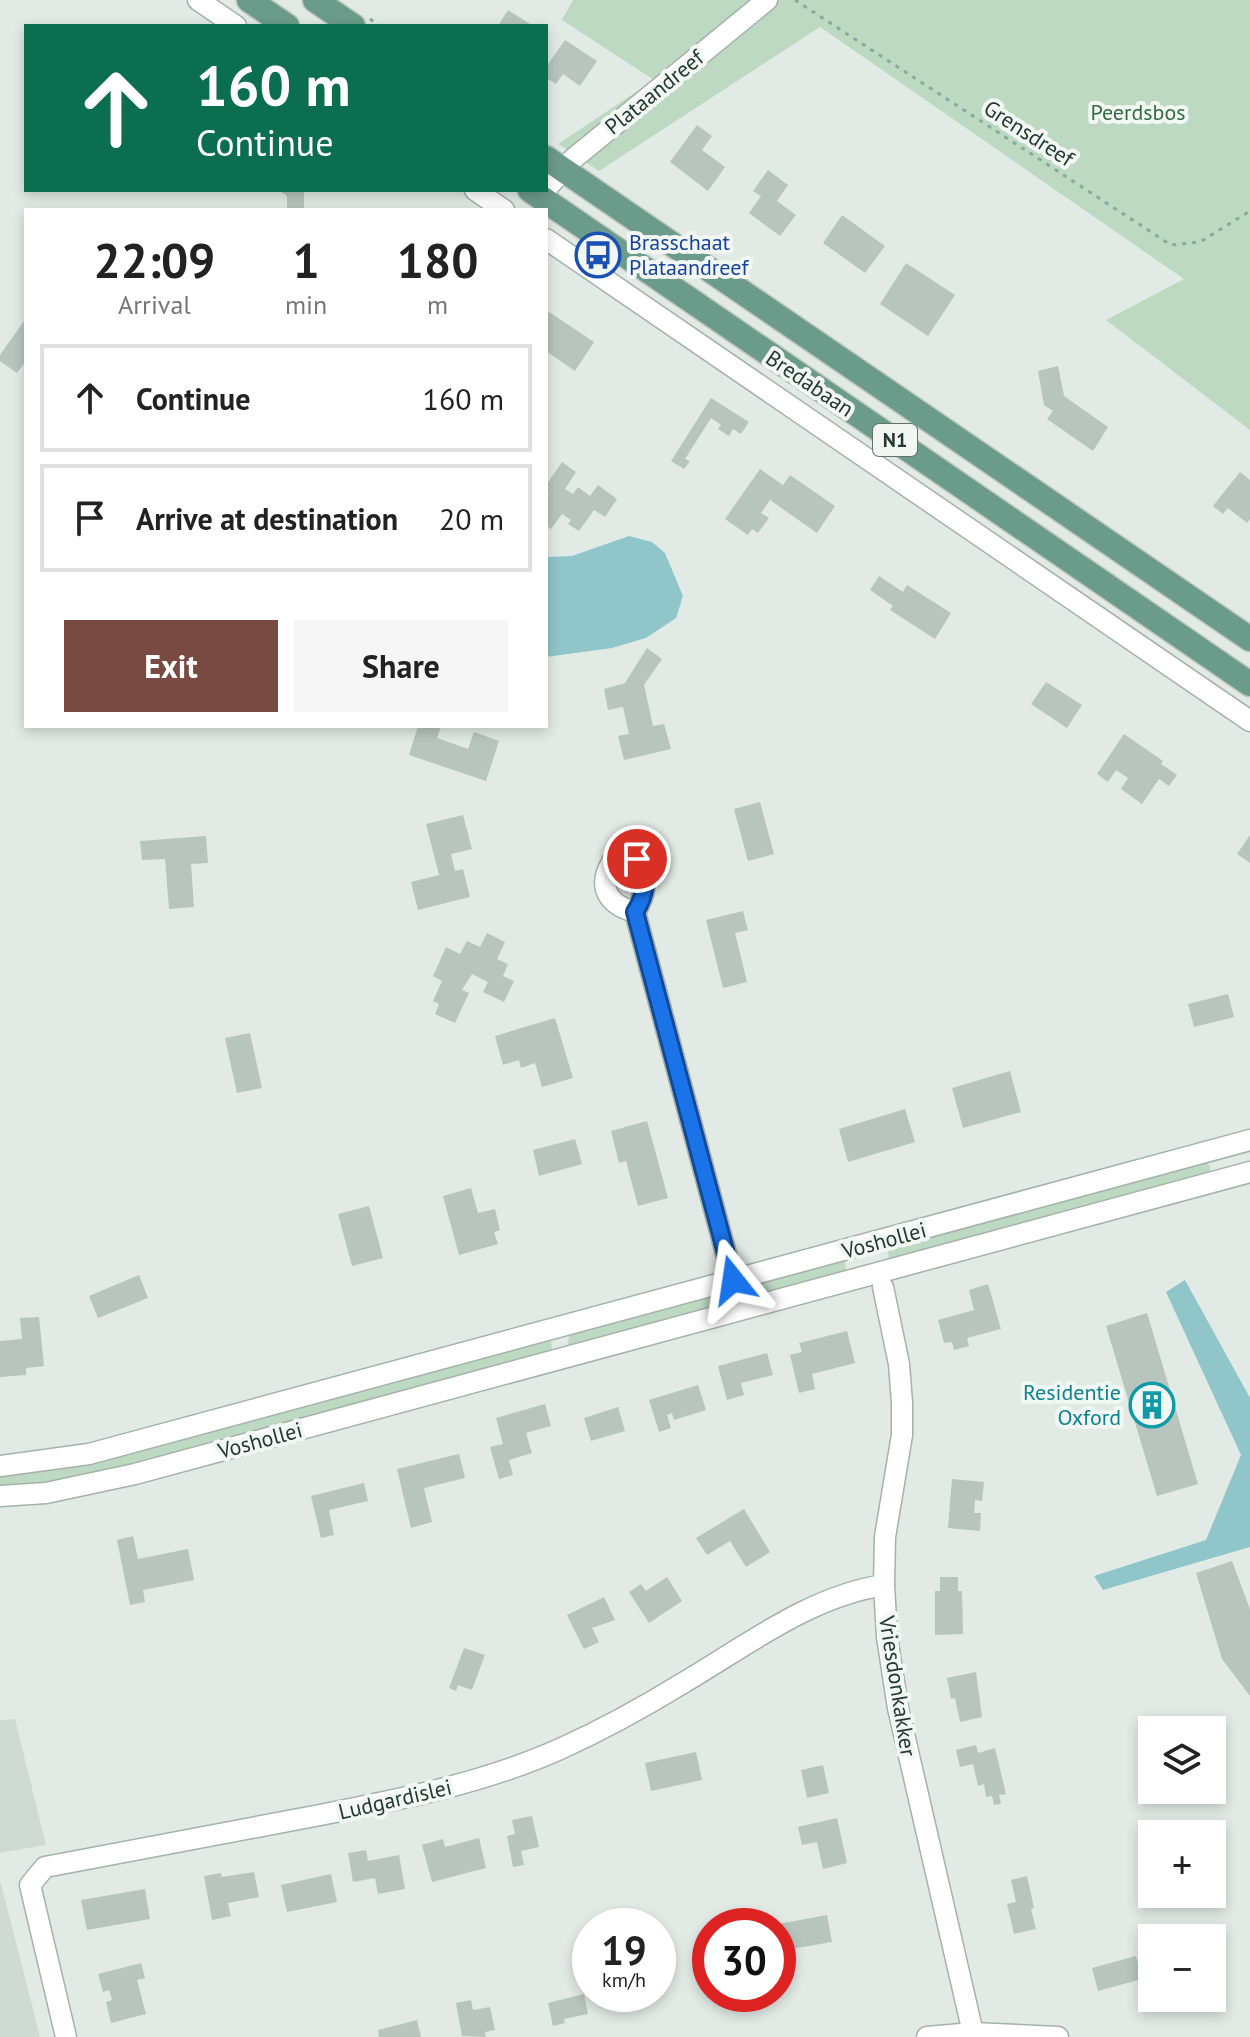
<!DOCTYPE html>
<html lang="en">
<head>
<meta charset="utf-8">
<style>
	:root { --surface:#fff; --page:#f6f6f6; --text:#222; --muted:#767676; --line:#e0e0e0; --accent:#784a42 }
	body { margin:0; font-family:"PT Sans",sans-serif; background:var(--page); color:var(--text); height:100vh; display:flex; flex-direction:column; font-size:30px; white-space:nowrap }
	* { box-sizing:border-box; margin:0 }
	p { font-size:26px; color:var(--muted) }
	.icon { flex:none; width:44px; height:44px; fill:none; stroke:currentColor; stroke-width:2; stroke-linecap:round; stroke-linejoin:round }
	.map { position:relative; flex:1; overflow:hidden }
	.panel { position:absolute; left:24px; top:208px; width:524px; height:520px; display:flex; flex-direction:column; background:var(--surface); border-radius:0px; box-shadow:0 4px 12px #0003 }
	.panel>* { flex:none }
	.top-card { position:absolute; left:24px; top:24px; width:524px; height:168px; border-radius:0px; box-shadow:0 4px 12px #0003; background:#0b6e4f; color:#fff; overflow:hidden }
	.buttons { position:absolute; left:1138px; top:1716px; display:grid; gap:16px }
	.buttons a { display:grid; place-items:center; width:88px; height:88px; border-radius:0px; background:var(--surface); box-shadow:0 4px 12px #0003; font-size:40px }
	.speed { position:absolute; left:572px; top:1908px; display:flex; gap:16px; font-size:40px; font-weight:700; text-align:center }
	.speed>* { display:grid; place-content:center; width:104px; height:104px; border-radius:50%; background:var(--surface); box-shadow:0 4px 12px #0003; line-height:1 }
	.speed small { font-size:20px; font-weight:400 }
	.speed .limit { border:12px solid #d22; background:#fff; color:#111 }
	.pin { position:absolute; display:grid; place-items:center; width:68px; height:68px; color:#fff; margin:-34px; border:4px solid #fff; border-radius:50%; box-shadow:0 2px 8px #0007 }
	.me { position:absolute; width:88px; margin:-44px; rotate:345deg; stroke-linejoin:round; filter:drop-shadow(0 0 6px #0008) }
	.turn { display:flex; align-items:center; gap:28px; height:168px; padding:0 40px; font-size:36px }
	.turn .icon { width:104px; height:104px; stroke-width:2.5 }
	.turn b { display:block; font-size:56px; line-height:68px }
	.eta { display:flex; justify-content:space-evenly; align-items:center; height:136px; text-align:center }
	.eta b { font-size:48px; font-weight:600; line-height:56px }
	.button { display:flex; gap:16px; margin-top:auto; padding:16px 40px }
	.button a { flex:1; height:92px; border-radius:0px; background:var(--accent); color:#fff; font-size:32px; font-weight:600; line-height:92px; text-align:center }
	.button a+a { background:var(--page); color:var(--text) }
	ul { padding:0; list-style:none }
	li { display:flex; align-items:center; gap:24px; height:108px; margin:0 16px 12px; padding:0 24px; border:4px solid var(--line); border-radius:0px }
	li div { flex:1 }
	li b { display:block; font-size:30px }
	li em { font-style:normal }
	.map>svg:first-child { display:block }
</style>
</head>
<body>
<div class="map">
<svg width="1250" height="2037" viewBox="0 0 1250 2037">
	<rect width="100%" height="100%" fill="#e2eae6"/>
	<g fill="#d0dad4">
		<polygon points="15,1719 46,1845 0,1853 0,1720"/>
		<polygon points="0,1880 40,2037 0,2037"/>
	</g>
	<g fill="#bdd9c2">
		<polygon points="573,0 1250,0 1250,430 1106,320 1184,279 820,27 599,171 558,144 654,80 562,20"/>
		<polygon points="1206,1162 1210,1166 1210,1174 890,1263 886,1245"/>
		<polygon points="844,1257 847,1275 574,1349 568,1346 569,1334"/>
		<polygon points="544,1338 551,1340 552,1352 111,1473 0,1490 0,1472"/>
	</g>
	<g fill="#90c6c9">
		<polygon points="629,536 652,542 665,553 683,596 676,618 646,638 612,648 546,657 546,557 572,556"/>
		<polygon points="1185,1280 1250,1398 1250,1547 1103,1590 1094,1576 1206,1540 1241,1455 1166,1292"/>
	</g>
	<g fill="#b7c5be">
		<polygon points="508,10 533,26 498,26"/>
		<polygon points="565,40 597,61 580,86 563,74 556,84 546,78 546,67"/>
		<polygon points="697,125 712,136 702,150 725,167 708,191 670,162"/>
		<polygon points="768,170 788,185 777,201 796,215 780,236 749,213 761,196 753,191"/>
		<polygon points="279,190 304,190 304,210 287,210 287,196"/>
		<polygon points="842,215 885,246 865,273 823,243"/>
		<polygon points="906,263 955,295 928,336 880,304"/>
		<polygon points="546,310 594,342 575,371 546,351"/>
		<polygon points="26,318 26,361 17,373 0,361 0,355"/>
		<polygon points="1058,366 1064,396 1108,427 1093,451 1047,419 1053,411 1044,405 1038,371"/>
		<polygon points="711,398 749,422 741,434 733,429 729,436 718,429 721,425 711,418 685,459 690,461 684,469 671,461"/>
		<polygon points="562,462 576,472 565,489 573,494 578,487 590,496 598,485 617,499 605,517 594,510 579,531 568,524 571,520 562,514 551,529 546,525 546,499 549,494 546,491 546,485"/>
		<polygon points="760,469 783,485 790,475 835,506 817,533 770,500 761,513 769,518 758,533 752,529 748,535 725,519"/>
		<polygon points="1240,472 1250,480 1250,519 1247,523 1228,508 1223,514 1213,506"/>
		<polygon points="879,576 903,592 907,585 951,613 935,639 890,610 893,606 870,590"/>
		<polygon points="647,648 662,659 644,685 653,726 664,724 671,749 624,760 618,736 629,734 623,707 608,710 604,689 625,683"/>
		<polygon points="1046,682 1082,705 1067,728 1031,704"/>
		<polygon points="418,726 441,726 437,738 468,749 474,732 499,741 486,781 409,755"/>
		<polygon points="1124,734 1163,761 1161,764 1177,775 1169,786 1159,779 1142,804 1121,789 1128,778 1116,770 1108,782 1097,774"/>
		<polygon points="760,802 774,854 748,861 734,809"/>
		<polygon points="463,815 472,849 451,854 455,871 463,869 470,897 418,910 411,882 439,875 426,824"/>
		<polygon points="1250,835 1250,863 1237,854"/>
		<polygon points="206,836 208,863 191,864 194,907 169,909 165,859 142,860 140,841"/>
		<polygon points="743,911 748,930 735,933 747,982 723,988 706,920"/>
		<polygon points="487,933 505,942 497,959 508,964 503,976 514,981 504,1002 483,992 488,982 472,974 462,990 469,993 455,1023 435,1014 439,1004 433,1001 442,981 433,976 446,947 460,954 467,941 480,947"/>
		<polygon points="1228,994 1234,1017 1194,1027 1188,1004"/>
		<polygon points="555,1018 573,1078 542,1087 535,1063 521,1068 519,1060 503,1065 495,1036"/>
		<polygon points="250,1033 262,1088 237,1093 225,1038"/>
		<polygon points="1010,1071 1021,1112 963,1128 952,1088"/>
		<polygon points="905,1109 915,1142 848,1162 839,1129"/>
		<polygon points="647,1121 668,1198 638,1206 626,1161 619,1163 611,1131"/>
		<polygon points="575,1139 582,1164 539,1176 533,1150"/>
		<polygon points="471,1188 478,1213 495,1209 500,1230 494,1232 498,1244 459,1255 443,1196"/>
		<polygon points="369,1206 383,1258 352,1266 338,1214"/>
		<polygon points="139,1275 148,1298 98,1318 89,1296"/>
		<polygon points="988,1284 1001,1329 967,1338 969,1346 954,1350 952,1342 944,1343 938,1320 974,1310 969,1290"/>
		<polygon points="1147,1313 1198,1484 1157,1496 1106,1326"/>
		<polygon points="39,1317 44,1366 26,1368 26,1375 0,1377 0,1341 22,1339 20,1318"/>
		<polygon points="847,1331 855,1363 812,1374 815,1389 799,1393 790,1355 802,1352 799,1343"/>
		<polygon points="767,1353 773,1375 741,1383 744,1395 727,1400 718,1366"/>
		<polygon points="698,1385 706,1410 674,1420 672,1413 667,1415 671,1428 659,1432 649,1400"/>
		<polygon points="545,1404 551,1426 526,1433 532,1453 509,1460 513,1475 499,1479 490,1447 503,1444 496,1418"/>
		<polygon points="618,1407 625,1431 591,1441 584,1418"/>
		<polygon points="459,1454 465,1478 424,1488 432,1522 411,1528 397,1469"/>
		<polygon points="952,1479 984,1482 982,1501 975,1500 974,1513 981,1513 980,1531 948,1528"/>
		<polygon points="364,1483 368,1501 329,1510 334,1535 321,1538 311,1496"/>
		<polygon points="744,1509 770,1552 746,1567 730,1541 707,1555 696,1538"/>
		<polygon points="133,1536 138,1559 188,1549 194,1580 143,1590 145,1602 130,1605 117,1540"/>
		<polygon points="1232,1561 1250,1609 1250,1696 1222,1659 1196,1573"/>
		<polygon points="667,1577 682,1601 649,1623 629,1592 641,1584 646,1591"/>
		<polygon points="940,1577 958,1577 958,1591 962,1591 963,1634 935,1635 935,1591 940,1591"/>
		<polygon points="604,1597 615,1620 592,1628 599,1642 584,1649 567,1615"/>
		<polygon points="464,1648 485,1655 472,1690 458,1685 456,1691 449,1688"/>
		<polygon points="976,1672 982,1717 960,1722 955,1698 951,1699 947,1678"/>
		<polygon points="976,1745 978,1753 995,1748 1006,1794 999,1795 1001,1804 994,1805 992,1796 986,1797 984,1784 978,1786 973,1764 960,1767 956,1750"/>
		<polygon points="696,1752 702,1780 651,1791 645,1763"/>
		<polygon points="823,1765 829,1793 807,1798 801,1770"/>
		<polygon points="532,1816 539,1847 521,1851 524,1865 513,1867 507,1836 515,1834 512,1820"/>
		<polygon points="837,1818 847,1863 823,1869 817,1842 802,1845 798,1827"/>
		<polygon points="479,1838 486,1868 432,1882 422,1845 443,1839 445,1847"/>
		<polygon points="366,1850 368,1861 399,1855 405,1889 378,1894 375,1878 353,1882 348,1853"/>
		<polygon points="254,1872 259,1897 228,1903 231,1916 212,1920 204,1876 221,1873 222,1877"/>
		<polygon points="331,1874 337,1902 287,1912 281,1885"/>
		<polygon points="1027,1876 1034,1908 1031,1909 1036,1929 1014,1934 1007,1904 1016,1902 1011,1880"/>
		<polygon points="145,1889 150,1919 87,1930 81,1900"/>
		<polygon points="827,1915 832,1942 785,1950 784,1946 778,1947 778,1924"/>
		<polygon points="1136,1956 1142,1979 1098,1991 1092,1968"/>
		<polygon points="141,1963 145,1978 137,1980 146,2014 111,2023 106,2002 112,2000 109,1990 103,1992 98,1974"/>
		<polygon points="584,1994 588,2014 564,2019 565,2023 553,2026 548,2003"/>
		<polygon points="471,2000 473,2010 490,2007 495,2030 485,2032 486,2037 462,2036 456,2003"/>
		<polygon points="417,2020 421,2037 379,2037 378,2030"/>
	</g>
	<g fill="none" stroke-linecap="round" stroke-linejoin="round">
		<g stroke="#a5b1ac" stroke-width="23">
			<g id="minor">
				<polyline points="198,0 236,26"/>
				<polyline points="546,189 573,159 767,0"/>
				<polyline points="475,190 504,210"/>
				<polyline points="546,239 1250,721"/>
				<path d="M 625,856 L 637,859 C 649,876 646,895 635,912 C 605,904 597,884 614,859 Z"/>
				<polyline points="635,912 733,1280"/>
				<polyline points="883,1287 899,1364 902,1403 902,1435 885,1537 884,1585 887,1637 898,1708 973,2033"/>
				<polyline points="0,1466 89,1454 1250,1140"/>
				<polyline points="0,1496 46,1493 135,1474 1250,1172"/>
				<path d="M 66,2037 L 30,1885 L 45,1867 C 137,1850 229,1833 320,1815 C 402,1799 484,1783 560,1749 C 602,1730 644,1707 683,1683 C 746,1646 810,1596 884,1585"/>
				<polyline points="927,2037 973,2033 1058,2037"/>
			</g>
		</g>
		<g stroke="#bdc4c1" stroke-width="27">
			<g id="major">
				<polyline points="249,0 287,26"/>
				<polyline points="315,0 353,26"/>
				<polyline points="546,158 1250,639"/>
				<polyline points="530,190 1250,684"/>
			</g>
		</g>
		<g stroke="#86aa9b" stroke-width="3" stroke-dasharray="4 6" stroke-linecap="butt">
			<polyline points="795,0 1171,245 1200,242 1250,211"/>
			<polyline points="370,19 380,26"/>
		</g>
		<use href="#minor" stroke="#fff" stroke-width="20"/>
		<use href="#major" stroke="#6b9b8a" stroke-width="24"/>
	</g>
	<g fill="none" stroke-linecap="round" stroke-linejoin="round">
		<g stroke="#114b97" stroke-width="20">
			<path id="route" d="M 637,859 C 649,876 646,895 635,912 L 733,1280"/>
		</g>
		<use href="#route" stroke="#1a73e8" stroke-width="14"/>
	</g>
	<defs>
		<g id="bus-ring" transform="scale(2.3)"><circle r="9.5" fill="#f2f7f4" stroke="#1a4fb4" stroke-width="1.5"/><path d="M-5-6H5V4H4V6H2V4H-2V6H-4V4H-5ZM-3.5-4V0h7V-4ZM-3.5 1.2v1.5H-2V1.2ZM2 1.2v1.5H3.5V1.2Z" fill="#1a4fb4"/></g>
		<g id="building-ring" transform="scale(2.3)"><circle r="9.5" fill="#f2f7f4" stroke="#0f9aa8" stroke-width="1.5"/><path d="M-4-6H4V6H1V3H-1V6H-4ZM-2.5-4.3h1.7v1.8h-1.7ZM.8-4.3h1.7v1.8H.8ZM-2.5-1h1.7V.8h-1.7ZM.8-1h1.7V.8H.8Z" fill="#0f9aa8"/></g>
	</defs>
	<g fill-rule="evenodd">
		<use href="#bus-ring" x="598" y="255"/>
		<use href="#building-ring" x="1152" y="1405"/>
	</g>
	<g text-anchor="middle" stroke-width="8" stroke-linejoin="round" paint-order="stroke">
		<rect fill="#f2f7f4" stroke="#62726c" stroke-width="2" x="873" y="424" width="44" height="32" rx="6"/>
		<g font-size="20" font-weight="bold" fill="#243931">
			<text x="895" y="447">N1</text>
		</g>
		<g font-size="22" fill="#243931" stroke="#f2f7f4">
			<text transform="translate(654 92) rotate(-39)" y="8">Plataandreef</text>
			<text transform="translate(1029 133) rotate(33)" y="8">Grensdreef</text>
			<text transform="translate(810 383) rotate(34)" y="8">Bredabaan</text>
			<text transform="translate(884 1240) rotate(-15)" y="8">Voshollei</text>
			<text transform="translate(260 1440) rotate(-15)" y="8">Voshollei</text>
			<text transform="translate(898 1686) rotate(81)" y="8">Vriesdonkakker</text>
			<text transform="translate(395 1799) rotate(-13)" y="8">Ludgardislei</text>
		</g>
		<g font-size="22" fill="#336b43" stroke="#f2f7f4">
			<text x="1138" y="120">Peerdsbos</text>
		</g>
		<g font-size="22" fill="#164399" stroke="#f2f7f4" text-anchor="start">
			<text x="629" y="250">Brasschaat<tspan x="629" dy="25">Plataandreef</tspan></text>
		</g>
		<g font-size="22" fill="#0d838f" stroke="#f2f7f4" text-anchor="end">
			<text x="1121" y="1400">Residentie<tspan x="1121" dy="25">Oxford</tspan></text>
		</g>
	</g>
</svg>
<div class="buttons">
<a><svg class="icon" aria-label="layers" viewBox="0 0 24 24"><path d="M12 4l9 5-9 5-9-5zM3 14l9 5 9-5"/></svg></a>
<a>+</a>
<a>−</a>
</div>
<div class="speed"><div>19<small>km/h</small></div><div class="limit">30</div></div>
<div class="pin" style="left:637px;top:859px;background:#d93025"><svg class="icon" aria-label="arrive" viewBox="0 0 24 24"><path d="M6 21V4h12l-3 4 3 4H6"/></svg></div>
<svg class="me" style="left:733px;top:1280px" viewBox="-20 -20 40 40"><path d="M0-17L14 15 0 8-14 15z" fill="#1a73e8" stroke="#fff" stroke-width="4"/></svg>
<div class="top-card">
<div class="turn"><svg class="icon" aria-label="ahead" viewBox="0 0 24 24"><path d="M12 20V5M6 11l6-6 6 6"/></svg><div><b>160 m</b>Continue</div></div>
</div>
<section class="panel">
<div class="eta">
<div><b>22:09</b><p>Arrival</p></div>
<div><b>1</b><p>min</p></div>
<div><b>180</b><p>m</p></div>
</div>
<ul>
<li><svg class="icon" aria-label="ahead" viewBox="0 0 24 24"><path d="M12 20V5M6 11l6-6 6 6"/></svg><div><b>Continue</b></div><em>160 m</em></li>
<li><svg class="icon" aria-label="arrive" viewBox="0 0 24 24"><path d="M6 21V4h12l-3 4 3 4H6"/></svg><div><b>Arrive at destination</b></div><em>20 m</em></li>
</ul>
<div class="button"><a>Exit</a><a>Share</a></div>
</section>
</div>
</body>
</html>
